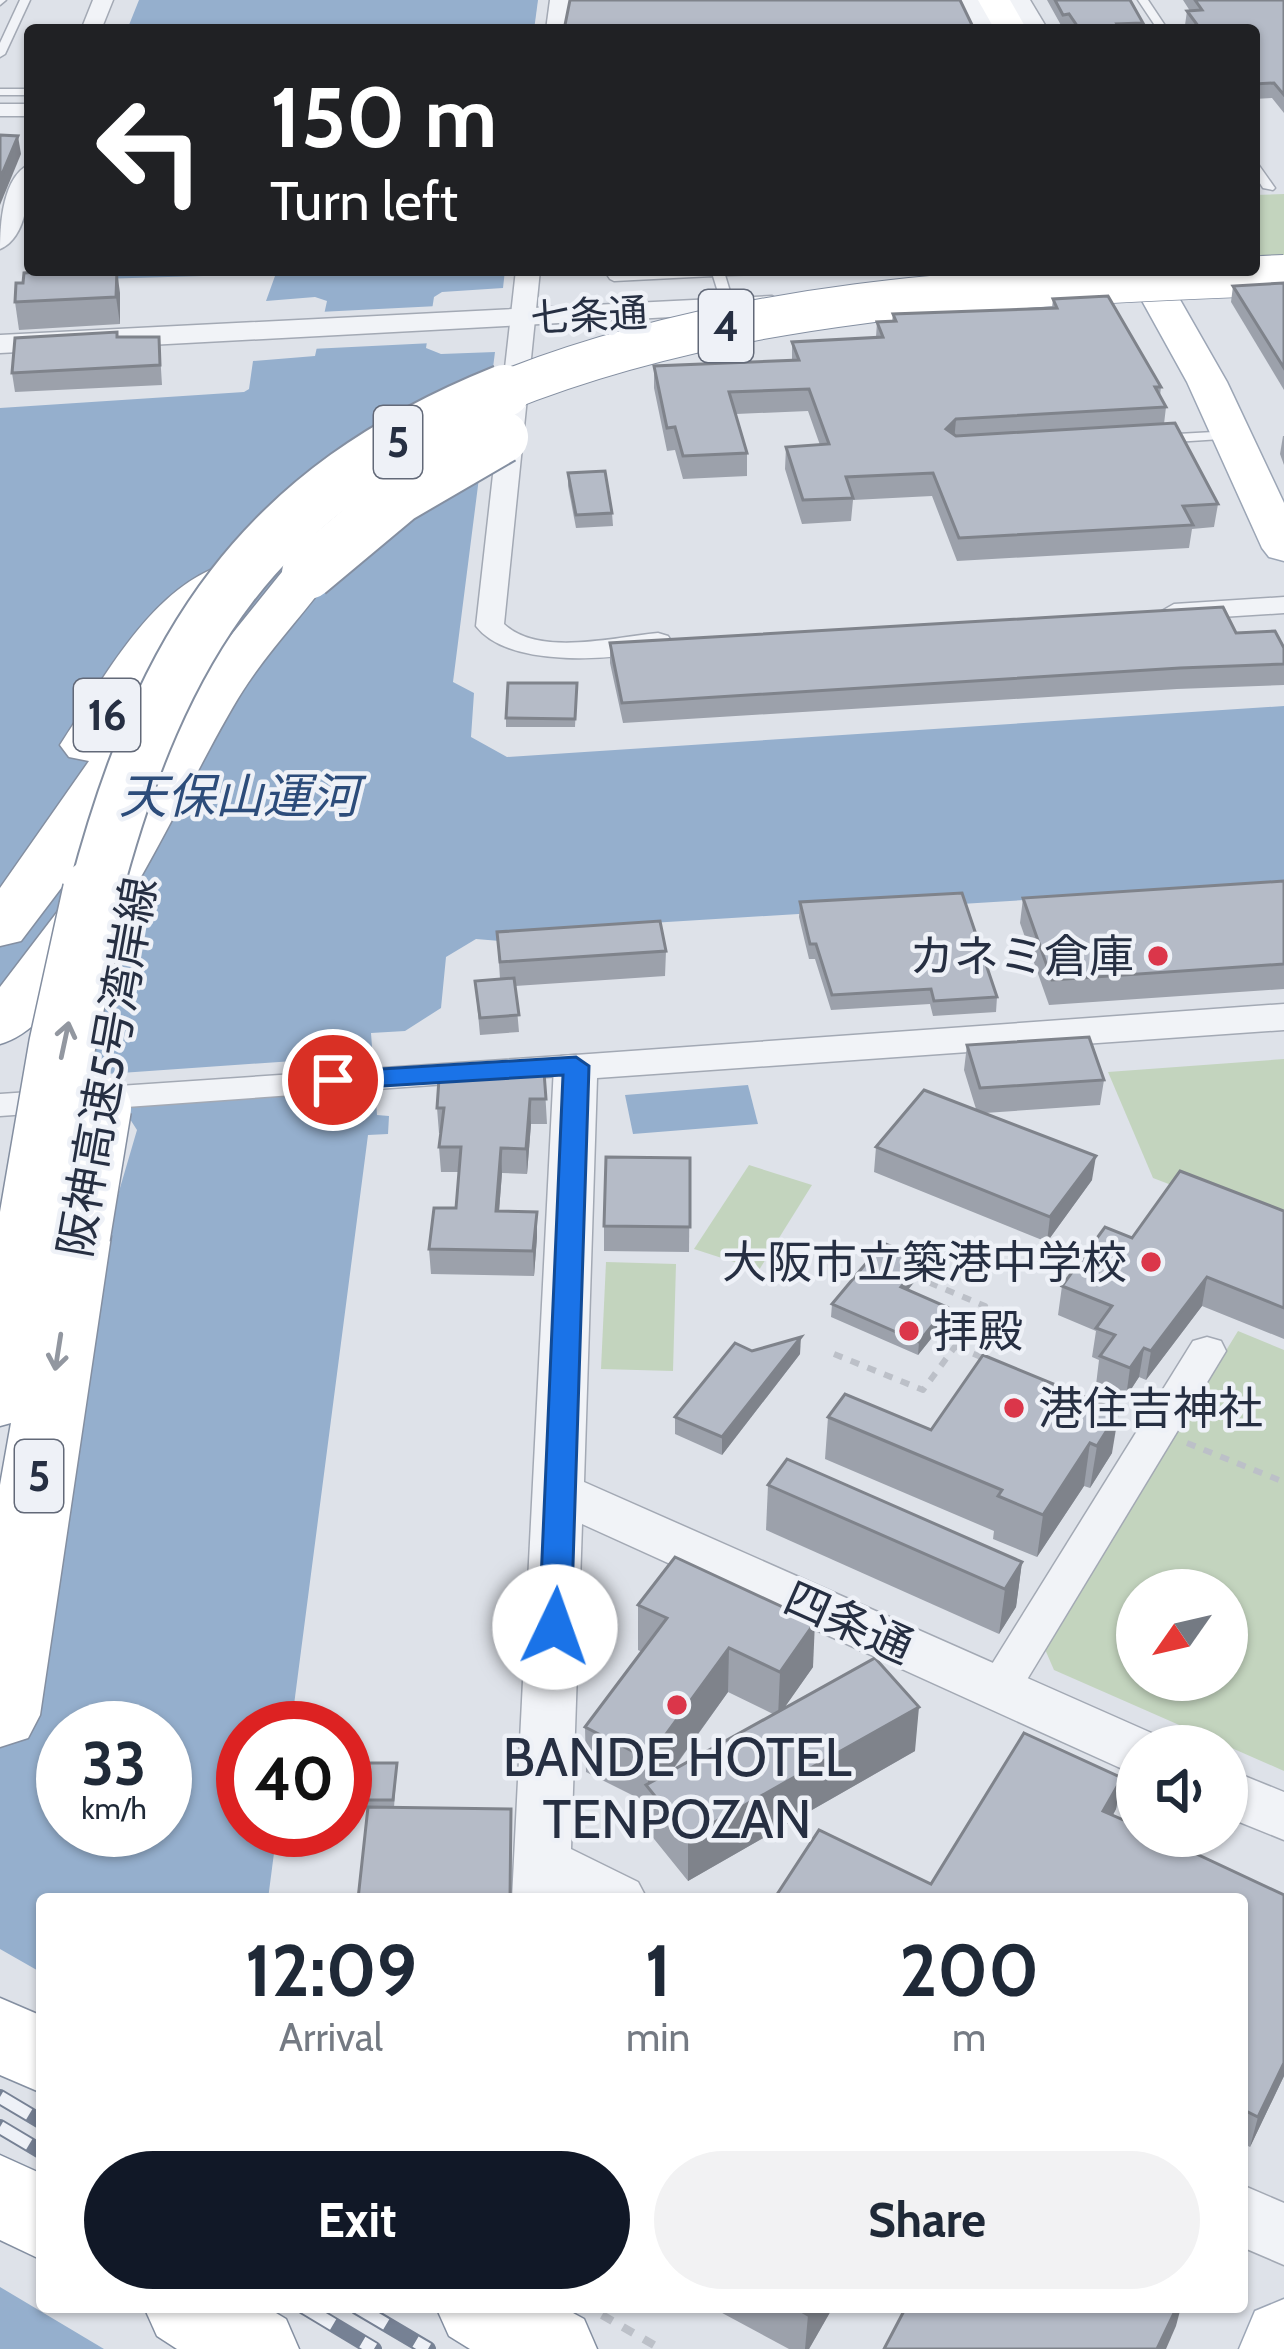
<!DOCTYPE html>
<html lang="en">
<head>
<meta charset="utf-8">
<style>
	:root { --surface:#fff; --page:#f2f2f3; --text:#1f2937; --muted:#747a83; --accent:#111827 }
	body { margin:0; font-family:Cabin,"Noto Sans JP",sans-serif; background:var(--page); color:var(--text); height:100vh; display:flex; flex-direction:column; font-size:45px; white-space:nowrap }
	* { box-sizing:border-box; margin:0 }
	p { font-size:39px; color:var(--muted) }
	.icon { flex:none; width:66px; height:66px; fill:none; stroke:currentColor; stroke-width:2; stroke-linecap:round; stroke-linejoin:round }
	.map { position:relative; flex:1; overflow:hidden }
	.sheet { position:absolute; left:36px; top:1893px; width:1212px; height:420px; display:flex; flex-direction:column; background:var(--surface); border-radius:12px; box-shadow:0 3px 9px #0004 }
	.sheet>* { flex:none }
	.top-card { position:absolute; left:24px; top:24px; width:1236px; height:252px; border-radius:12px; box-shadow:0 3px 9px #0004; background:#202124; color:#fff; overflow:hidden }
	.needle { width:78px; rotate:236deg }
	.fabs { position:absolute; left:1116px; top:1569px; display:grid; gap:24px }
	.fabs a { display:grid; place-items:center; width:132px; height:132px; border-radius:50%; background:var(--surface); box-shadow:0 3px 9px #0004; font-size:60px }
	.speed { position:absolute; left:36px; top:1701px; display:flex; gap:24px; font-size:60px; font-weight:700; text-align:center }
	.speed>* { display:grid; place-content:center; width:156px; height:156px; border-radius:50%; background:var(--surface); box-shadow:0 3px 9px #0004; line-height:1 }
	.speed small { font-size:30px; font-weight:400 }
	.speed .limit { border:18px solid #d22; background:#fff; color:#111 }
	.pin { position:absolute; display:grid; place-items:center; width:102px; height:102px; color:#fff; margin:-51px; border:6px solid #fff; border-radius:50%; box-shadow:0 3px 12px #0007 }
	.me { position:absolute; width:132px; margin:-66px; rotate:3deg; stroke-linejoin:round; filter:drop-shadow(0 0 9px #0008) }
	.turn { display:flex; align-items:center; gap:42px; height:252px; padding:0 48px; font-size:54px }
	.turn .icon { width:156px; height:156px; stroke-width:2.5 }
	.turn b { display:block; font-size:84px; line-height:102px }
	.eta { display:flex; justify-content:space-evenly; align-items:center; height:204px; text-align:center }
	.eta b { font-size:72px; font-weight:700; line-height:84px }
	.action { display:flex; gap:24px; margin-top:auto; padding:24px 48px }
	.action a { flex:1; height:138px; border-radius:72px; background:var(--accent); color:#fff; font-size:48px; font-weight:700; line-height:138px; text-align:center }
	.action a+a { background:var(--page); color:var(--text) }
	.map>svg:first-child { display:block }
</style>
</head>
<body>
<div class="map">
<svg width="1284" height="2349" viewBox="0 0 1284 2349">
	<rect width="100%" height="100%" fill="#dee2e9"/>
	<g fill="#c3d4be" fill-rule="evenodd">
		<polygon points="1284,194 1284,260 1254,262 1254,195"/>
		<polygon points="1284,1059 1284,1228 1153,1178 1108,1072"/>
		<polygon points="749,1165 812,1185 759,1270 694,1249"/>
		<polygon points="606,1262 676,1264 673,1371 601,1369"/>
		<path d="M 1238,1331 L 1284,1350 L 1284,1771 L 1054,1670 L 1044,1647 ZM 1137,1590 L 1227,1590 L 1227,1680 L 1137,1680 Z"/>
	</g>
	<g fill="#95afcd" fill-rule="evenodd">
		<polygon points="139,0 538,0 534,30 127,30"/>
		<path d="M 32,270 L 505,270 L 503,288 L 442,292 L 434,297 L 426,348 L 441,354 L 495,352 L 453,682 L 474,693 L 471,737 L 507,757 L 1284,706 L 1284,884 L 651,923 L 500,941 L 476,939 L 446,957 L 441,1008 L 405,1031 L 371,1033 L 377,1115 L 389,1116 L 388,1134 L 368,1135 L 291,1728 L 243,1728 L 243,1830 L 277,1830 L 268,1899 L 42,1899 L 42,2307 L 141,2349 L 0,2349 L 0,1597 L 137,1130 L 128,1116 L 78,1114 L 97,988 L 0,985 L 0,408 L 244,392 L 249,389 L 253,361 L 315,356 L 327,301 L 315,297 L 266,301 L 275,276 L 271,274 L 27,281 ZM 63,1728 L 165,1728 L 165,1830 L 63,1830 Z"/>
		<polygon points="748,1085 758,1124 633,1134 625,1095"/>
	</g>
	<g fill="#dee2e9">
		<polygon points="438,306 433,343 311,349 319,312"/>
		<polygon points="380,1055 383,1089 73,1111 78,1076"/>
		<polygon points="0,1949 42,1973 42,2307 155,2307 147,2349 104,2349 0,2287"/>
	</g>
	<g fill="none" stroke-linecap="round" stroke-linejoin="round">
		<g stroke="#a3a9b4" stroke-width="3">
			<g id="service">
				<polygon points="0,0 6,0 0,5"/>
				<polygon points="20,0 30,0 5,54 0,57 0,43"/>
				<polygon points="1138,0 1148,0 1168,30 1158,30"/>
				<rect x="0" y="89" width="30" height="6"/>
				<polygon points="1254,163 1258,164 1275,188 1273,190 1263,188 1254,174"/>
				<polygon points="604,270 616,270 618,273 768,270 762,274 725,275 735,308 729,312 723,308 713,276 614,281 610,279"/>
				<polygon points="1232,431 1237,432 1237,438 1159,443 1153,439 1159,435"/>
			</g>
		</g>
		<g stroke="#a3a9b4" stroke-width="3">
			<g id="minor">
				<polygon points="93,0 113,0 101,30 81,30"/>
				<polygon points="550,0 570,0 566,30 546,30"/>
				<rect x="0" y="104" width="30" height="12"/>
				<path d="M 30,164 C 30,190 27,238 0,249 C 0,223 3,176 30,164 Z"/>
				<path d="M 516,270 L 540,270 L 504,624 C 539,657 615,637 658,633 L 668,636 L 672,642 L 668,648 C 618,660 510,670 476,626 Z"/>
				<polygon points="1284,597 1284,613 1174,620 1160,612 1174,604"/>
				<polygon points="576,1055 588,1058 593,1066 588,1074 0,1116 0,1094"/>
				<polygon points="1207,1337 1221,1341 1226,1351 1014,1701 999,1706 984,1701 977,1689 984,1677 1193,1341"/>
			</g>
		</g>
		<g stroke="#a3a9b4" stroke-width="3">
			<g id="tertiary">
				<polygon points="959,0 983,0 1000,30 974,30"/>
				<polygon points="1006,0 1030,0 1048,30 1022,30"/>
				<polygon points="772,296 787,305 783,311 0,353 0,335"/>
				<polygon points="1284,1004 1284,1030 597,1078 584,1482 1156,1735 1162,1746 1137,1746 1137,1774 1118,1767 582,1524 571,1849 638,1882 647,1899 512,1899 554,1066 561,1056"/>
				<polygon points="1227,1769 1284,1792 1284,1840 1227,1817"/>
				<polygon points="1242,2185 1284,2203 1284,2265 1242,2247"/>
			</g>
		</g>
		<g stroke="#9ca6b6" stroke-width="3">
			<g id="primary">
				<polygon points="978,0 1010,0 1027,30 995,30"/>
				<polygon points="1125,270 1163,270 1227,382 1284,503 1284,561 1269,557 1262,548 1187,382"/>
				<polygon points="1284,2299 1284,2349 1239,2349 1255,2311"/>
			</g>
		</g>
		<g stroke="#848fa1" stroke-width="3">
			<g id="trunk">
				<polygon points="0,1998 42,2016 42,2093 0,2075"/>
				<polygon points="0,2155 42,2174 42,2260 0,2240"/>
				<polygon points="144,2307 266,2307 286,2319 299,2349 177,2349 157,2336"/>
				<polygon points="436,2307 562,2307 584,2319 597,2349 470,2349 449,2336"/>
			</g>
		</g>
		<g stroke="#848fa1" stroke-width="3">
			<g id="motorway">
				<path d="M 308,558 L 326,562 L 333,573 C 307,611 274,644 248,683 C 194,761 89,1020 0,1044 L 0,987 L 87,873 L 195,680 L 290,562 Z"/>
				<path d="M 233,562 L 251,566 L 258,577 L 201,624 L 145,698 L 167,702 L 175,714 L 68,879 L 21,941 L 0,946 L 0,888 L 89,761 L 69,757 L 60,745 C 103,681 152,582 233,562 Z"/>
				<path d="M 77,1213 L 101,1220 L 111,1236 L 40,1715 L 28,1738 L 0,1747 L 0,1485 L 11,1423 L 0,1426 L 0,1230 L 5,1222 C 31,1214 51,1220 77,1213 Z"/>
			</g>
		</g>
		<g stroke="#bcc0c8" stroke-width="6" stroke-dasharray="9 9" stroke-linecap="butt">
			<polyline points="940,1340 986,1359"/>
			<polyline points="834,1354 923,1390 985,1306 928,1282"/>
			<polyline points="1187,1443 1284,1482"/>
		</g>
		<polyline stroke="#bcc0c8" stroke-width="8" stroke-dasharray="12 12" stroke-linecap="butt" points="602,2315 661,2349"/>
		<use href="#service" fill="#f1f3f7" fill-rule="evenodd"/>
		<use href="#minor" fill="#f1f3f7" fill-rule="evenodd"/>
		<use href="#tertiary" fill="#f1f3f7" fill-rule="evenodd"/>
		<use href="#primary" fill="#fff" fill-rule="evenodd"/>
		<use href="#trunk" fill="#fff" fill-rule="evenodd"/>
		<use href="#motorway" fill="#fff" fill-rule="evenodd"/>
		<g stroke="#768194" stroke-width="16">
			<g id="rail">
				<polyline points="0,2097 42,2122"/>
				<polyline points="0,2127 42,2152"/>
				<polyline points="304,2307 374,2349"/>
				<polyline points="357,2307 428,2349"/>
			</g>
		</g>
		<use href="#rail" stroke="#eef1f7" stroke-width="12" stroke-dasharray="34" stroke-linecap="butt"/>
		<g stroke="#848fa1" stroke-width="42" stroke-linecap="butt">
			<path id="motorway-bridge-far2" d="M 497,394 C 748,292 1018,287 1284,275"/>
		</g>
		<g stroke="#848fa1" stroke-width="56" stroke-linecap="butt">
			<g id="motorway-bridge-far1">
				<polyline points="308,573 399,497 502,437"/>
				<path d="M 95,894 C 161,644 258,490 504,391"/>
			</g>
		</g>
		<g stroke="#848fa1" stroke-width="69" stroke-linecap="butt">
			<g id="motorway-bridge">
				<polyline points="77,1236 98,1108"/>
				<polyline points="29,1238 62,1046 96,891"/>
			</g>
		</g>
		<use href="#motorway-bridge-far2" stroke="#fff" stroke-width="40"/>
		<use href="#motorway-bridge-far1" stroke="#fff" stroke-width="52"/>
		<use href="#motorway-bridge" stroke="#fff" stroke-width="66"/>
	</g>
	<g fill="#9ca1ab" fill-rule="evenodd">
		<polygon points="1047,0 1130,0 1143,23 1143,30 1071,30 1068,26 1062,27"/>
		<polygon points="1183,0 1284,0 1284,113 1272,98 1254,99 1254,30 1189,30 1185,25 1187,11 1190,11"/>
		<polygon points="23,283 120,293 120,324 19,330 15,302"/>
		<polygon points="1284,283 1284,390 1231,302 1233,286"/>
		<polygon points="1053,299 1161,387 1160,396 1166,407 1164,424 1218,504 1214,527 1192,529 1189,548 957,561 932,496 853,500 851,521 802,524 785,469 786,447 820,445 808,411 736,414 747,453 747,476 683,479 675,450 667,451 654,388 654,366 792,360 792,342 876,337 877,322 892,322 893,314 1052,308"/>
		<polygon points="118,337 159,337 162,385 15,392 12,373"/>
		<polygon points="1283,436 1284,436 1284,465 1280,454"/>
		<polygon points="568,473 612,513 613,526 576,528 568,486"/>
		<polygon points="1236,633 1284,648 1284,685 1177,689 623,723 610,663 610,643"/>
		<polygon points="577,683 575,727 506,727 506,718"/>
		<polygon points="1284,881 1284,989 1049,1005 1020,923 1023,898"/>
		<polygon points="800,902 997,997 996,1012 933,1016 930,1004 831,1010 815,959 809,959 799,917"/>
		<polygon points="497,932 666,951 665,976 515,986 519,1032 480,1035 475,981 500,979"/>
		<polygon points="967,1045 1104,1080 1100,1105 985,1113 1092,1180 1047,1242 874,1172 876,1147 976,1109 964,1070"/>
		<polygon points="544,1072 547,1124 531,1124 527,1174 502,1173 499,1211 537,1212 537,1237 534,1276 431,1274 429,1249 456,1208 459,1172 441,1172 439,1147 441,1133 439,1133 437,1108"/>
		<polygon points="690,1158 689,1252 604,1251 604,1226"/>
		<polygon points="1284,1211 1284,1339 1202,1306 1146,1380 1139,1377 1126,1397 1096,1385 1099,1360 1092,1357 1096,1331 1058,1315 1062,1286 1132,1238"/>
		<polygon points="924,1260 922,1272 908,1290 946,1320 918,1355 831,1317 832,1304"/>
		<polygon points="800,1354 722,1455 675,1434 675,1417"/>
		<polygon points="983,1355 1112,1453 1090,1488 1084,1486 1037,1557 993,1539 994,1531 825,1459 828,1417 931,1430"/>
		<polygon points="768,1485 1022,1562 1016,1607 999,1634 766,1530"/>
		<path d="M 638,1605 L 813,1667 L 783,1709 L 915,1751 L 688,1881 L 646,1829 L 646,1802 L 586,1772 L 585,1727 L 642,1652 L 638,1650 ZM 728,1692 L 773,1714 L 672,1771 Z"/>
		<polygon points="1024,1733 1122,1778 1116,1809 1113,1815 1137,1826 1137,1836 1158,1836 1284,1895 1284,2076 1250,2147 1242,2143 1242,1899 774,1899 819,1830 931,1884"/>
		<polygon points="397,1763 394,1808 352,1809 351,1800"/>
		<polygon points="711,2307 833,2307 809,2349 789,2349"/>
	</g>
	<g fill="#7f838b">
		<polygon points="18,136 21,154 0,205 0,179"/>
		<polygon points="117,270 120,293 120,324 116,297"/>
		<polygon points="956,419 954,442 946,429"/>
		<polygon points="530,1099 531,1124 527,1174 526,1149"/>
		<polygon points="501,1148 502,1173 497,1236 496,1211"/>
		<polygon points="1096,1156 1092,1180 1047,1242 1050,1217"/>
		<polygon points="537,1212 537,1237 534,1276 533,1251"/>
		<polygon points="924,1260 922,1272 900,1300 901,1287"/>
		<polygon points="1207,1277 1202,1306 1146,1380 1151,1351"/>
		<polygon points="947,1307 946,1320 918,1355 919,1342"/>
		<polygon points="801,1337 800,1354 722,1455 722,1437"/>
		<polygon points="1144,1348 1139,1377 1126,1397 1130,1368"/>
		<polygon points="1119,1411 1112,1453 1090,1488 1097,1446"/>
		<polygon points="1090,1443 1084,1486 1037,1557 1043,1515"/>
		<polygon points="1022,1562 1016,1607 999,1634 1005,1589"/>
		<polygon points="815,1622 813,1667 778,1717 780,1672"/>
		<polygon points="729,1648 728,1692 654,1795 648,1788 648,1759"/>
		<polygon points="919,1707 915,1751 688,1881 688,1837"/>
		<polygon points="1122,1778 1116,1809 1098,1842 1103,1811"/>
		<polygon points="1284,2063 1284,2076 1250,2147 1258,2117"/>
		<polygon points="812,2307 833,2307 809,2349 805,2349 808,2315"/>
		<polygon points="1177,2307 1181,2307 1176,2326 1166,2349 1157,2349"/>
	</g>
	<g fill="#b5bbc7" stroke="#7f838b" stroke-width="3">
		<polygon points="570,0 960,0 974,29 564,30"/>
		<polygon points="1055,0 1130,0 1143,23 1117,24 1121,30 1080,30 1069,14 1063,15"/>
		<polygon points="1195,0 1284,0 1284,95 1274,83 1254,84 1254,30 1201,30 1187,11 1202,10"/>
		<polygon points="0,135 18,136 0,179"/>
		<polygon points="64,270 117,270 116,297 15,302 16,283 23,283 24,273"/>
		<polygon points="1284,283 1284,368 1233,286"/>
		<polygon points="1108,296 1161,387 1155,387 1166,407 956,419 946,429 956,436 1175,423 1218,504 1183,506 1193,525 959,538 933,473 846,477 853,498 803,500 786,447 829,444 809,389 729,392 747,453 683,456 675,427 667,428 654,366 799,360 792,342 883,337 877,322 896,321 893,314 1057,308 1053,299"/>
		<polygon points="117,332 117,337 159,337 160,365 12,373 15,338"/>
		<polygon points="605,471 612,513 576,515 568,473"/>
		<polygon points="1223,607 1236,633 1275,631 1284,648 1284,664 1180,668 622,703 610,643"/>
		<polygon points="508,683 577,683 575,719 506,718"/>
		<polygon points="1284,881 1284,964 1052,980 1023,898"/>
		<polygon points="962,893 997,997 934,1001 931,989 832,995 816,944 810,944 800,902"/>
		<polygon points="660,921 666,951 500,962 497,932"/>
		<polygon points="514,978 519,1015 480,1018 475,981"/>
		<polygon points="1089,1037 1104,1080 980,1088 967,1045"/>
		<polygon points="544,1072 546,1099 530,1099 526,1149 501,1148 496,1211 537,1212 533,1251 429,1249 434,1208 456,1208 461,1147 439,1147 444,1108 437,1108 439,1079"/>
		<polygon points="924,1090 1096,1156 1050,1217 876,1147"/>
		<polygon points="606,1157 690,1158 690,1227 604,1226"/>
		<polygon points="1180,1171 1284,1211 1284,1308 1207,1277 1151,1351 1144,1348 1130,1368 1100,1356 1115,1335 1096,1328 1112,1306 1062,1286 1105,1227 1132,1238"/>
		<polygon points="883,1243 924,1260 901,1287 947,1307 919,1342 832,1304"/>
		<polygon points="801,1337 722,1437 675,1417 735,1343 752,1351"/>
		<polygon points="983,1355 1119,1411 1097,1446 1090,1443 1043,1515 998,1496 1002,1490 828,1417 845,1394 931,1430"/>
		<polygon points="787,1459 1022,1562 1005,1589 768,1485"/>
		<polygon points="675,1557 815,1622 780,1672 729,1648 648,1759 585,1727 667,1618 638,1605"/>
		<polygon points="875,1658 919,1707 688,1837 646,1785"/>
		<polygon points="1024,1733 1122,1778 1103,1811 1137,1826 1137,1836 1158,1836 1284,1895 1284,2063 1258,2117 1242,2109 1242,1899 774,1899 819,1830 931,1884"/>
		<polygon points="355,1763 397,1763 393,1800 351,1800"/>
		<polygon points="368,1807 511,1809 510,1899 358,1899"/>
		<polygon points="794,2307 812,2307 808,2315"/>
		<polygon points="906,2307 1177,2307 1157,2349 884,2349"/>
	</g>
	<defs><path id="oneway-shaft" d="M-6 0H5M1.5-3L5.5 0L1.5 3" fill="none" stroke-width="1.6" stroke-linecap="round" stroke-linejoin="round" transform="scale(3)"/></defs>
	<g stroke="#9297a0">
		<use href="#oneway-shaft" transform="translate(65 1040) rotate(-78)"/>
		<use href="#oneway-shaft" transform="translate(58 1352) rotate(99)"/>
	</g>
	<polygon fill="#1a73e8" stroke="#114b97" stroke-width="3" points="576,1057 589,1066 571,1627 566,1636 555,1640 543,1636 539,1627 563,1075 333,1089 320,1080 333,1072"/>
	<g fill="#db364a" stroke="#eef1f7" stroke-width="4.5">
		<circle cx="1158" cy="956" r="12"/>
		<circle cx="1151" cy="1262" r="12"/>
		<circle cx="909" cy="1331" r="12"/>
		<circle cx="1014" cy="1408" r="12"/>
		<circle cx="677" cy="1705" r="12"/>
	</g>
	<g text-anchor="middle" stroke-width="9" stroke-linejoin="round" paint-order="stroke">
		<g font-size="39" fill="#262f42" stroke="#eef1f7">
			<text transform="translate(589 315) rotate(-3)" y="14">七条通</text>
		</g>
		<g fill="#eef1f7" stroke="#626978" stroke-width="3">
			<rect x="699" y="290" width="54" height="72" rx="9"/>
			<rect x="374" y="406" width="48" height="72" rx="9"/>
			<rect x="74" y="679" width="66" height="72" rx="9"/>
			<rect x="15" y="1440" width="48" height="72" rx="9"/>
		</g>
		<g font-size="42" font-weight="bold" fill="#262f42">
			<text x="726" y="341">4</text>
			<text x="398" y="457">5</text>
			<text x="107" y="730">16</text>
			<text x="39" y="1491">5</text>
		</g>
		<g font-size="45" fill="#262f42" stroke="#eef1f7" text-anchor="end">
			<text x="1134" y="972">カネミ倉庫</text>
			<text x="1127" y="1278">大阪市立築港中学校</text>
			<text x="933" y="1347" text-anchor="start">拝殿</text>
			<text x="1038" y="1424" text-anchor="start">港住吉神社</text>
		</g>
		<g font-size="45" fill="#262f42" stroke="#eef1f7">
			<text transform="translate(107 1067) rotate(-80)" y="16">阪神高速5号湾岸線</text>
			<text transform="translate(849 1622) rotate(24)" y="16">四条通</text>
		</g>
		<g font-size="48" font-style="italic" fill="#2c4c7a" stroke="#eef1f7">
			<text x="239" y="813">天保山運河</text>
		</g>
		<g font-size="54" fill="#262f42" stroke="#eef1f7">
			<text x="677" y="1776">BANDE HOTEL<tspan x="677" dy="62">TENPOZAN</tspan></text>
		</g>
	</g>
</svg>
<div class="fabs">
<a><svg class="needle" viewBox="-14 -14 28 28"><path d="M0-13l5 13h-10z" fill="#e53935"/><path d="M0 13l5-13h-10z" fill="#747a83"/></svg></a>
<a><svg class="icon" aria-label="sound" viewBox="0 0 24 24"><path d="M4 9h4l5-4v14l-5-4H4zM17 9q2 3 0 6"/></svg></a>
</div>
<div class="speed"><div>33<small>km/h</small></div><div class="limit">40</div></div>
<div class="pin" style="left:333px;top:1080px;background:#d93025"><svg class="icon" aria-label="arrive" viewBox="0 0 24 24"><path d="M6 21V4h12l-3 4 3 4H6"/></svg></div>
<svg class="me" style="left:555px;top:1627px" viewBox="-20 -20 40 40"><circle r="19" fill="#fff"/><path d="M0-13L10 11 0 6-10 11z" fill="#1a73e8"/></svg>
<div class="top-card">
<div class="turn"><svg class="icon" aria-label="left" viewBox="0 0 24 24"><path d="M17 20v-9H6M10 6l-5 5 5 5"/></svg><div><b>150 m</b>Turn left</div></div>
</div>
<section class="sheet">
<div class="eta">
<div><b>12:09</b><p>Arrival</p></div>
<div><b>1</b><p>min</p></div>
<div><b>200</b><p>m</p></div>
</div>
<div class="action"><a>Exit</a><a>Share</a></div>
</section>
</div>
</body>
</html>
